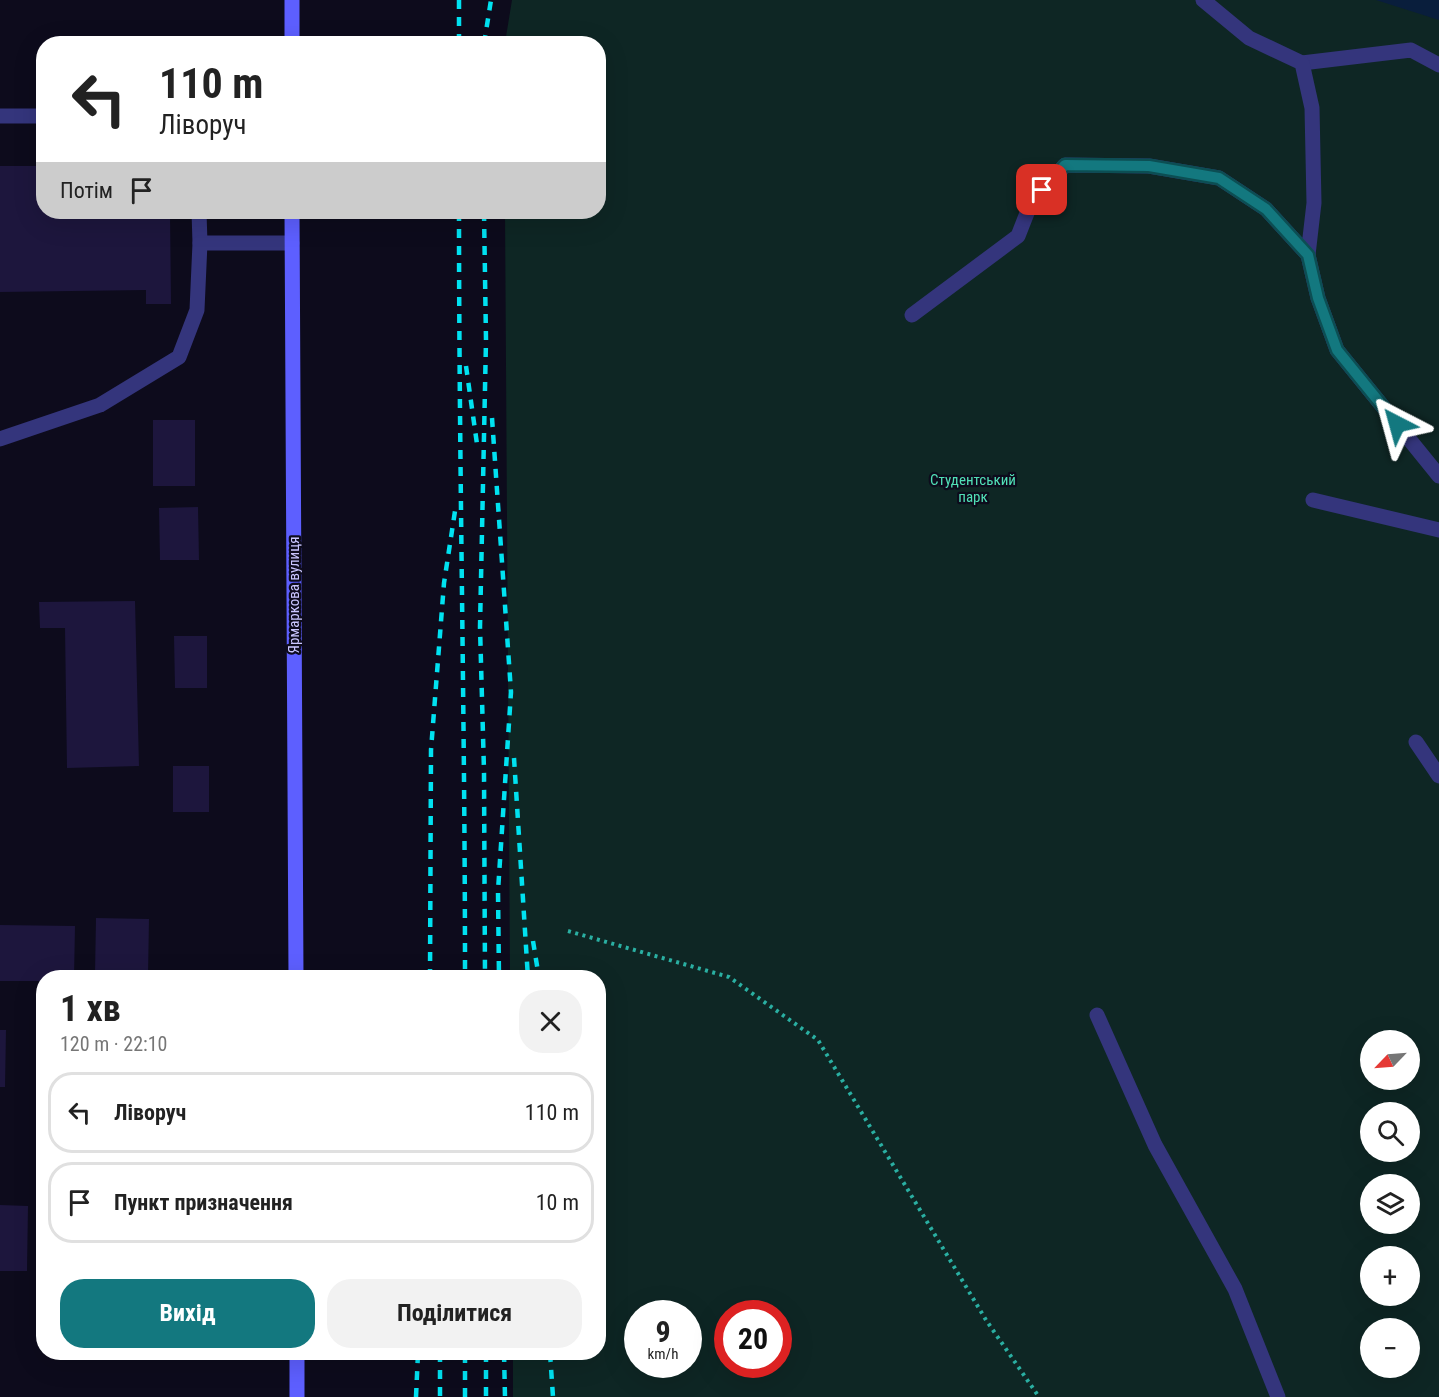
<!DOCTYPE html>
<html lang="uk">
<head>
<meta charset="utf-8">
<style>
	:root { --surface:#fff; --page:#f2f2f2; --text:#222; --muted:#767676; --line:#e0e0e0; --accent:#13787f }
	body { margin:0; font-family:"Roboto Condensed",sans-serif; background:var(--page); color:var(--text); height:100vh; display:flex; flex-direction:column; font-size:22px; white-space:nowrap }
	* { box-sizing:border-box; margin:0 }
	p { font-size:20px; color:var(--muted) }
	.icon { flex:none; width:33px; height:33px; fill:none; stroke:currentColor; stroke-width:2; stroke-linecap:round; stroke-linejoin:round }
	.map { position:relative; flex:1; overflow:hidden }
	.details { position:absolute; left:36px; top:970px; width:570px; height:390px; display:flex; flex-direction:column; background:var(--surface); border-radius:24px; box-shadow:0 6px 24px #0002 }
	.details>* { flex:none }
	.hud { position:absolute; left:36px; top:36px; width:570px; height:183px; border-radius:24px; box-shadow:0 6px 24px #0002; background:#fff; color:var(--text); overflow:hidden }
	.needle { width:39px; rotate:245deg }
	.buttons { position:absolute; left:1360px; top:1030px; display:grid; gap:12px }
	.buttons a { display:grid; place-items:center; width:60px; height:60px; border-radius:50%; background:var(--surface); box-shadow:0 6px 24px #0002; font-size:30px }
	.speed { position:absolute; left:624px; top:1300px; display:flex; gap:12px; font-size:30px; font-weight:700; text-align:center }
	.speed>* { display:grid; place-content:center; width:78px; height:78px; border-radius:50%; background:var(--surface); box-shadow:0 6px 24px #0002; line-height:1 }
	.speed small { font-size:15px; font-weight:400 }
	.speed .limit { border:9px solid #d22; background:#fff; color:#111 }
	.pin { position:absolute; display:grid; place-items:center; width:51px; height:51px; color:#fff; margin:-26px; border-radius:12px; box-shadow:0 3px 9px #0006 }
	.me { position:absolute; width:66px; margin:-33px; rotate:321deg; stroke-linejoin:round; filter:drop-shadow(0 0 4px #0008) }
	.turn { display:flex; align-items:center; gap:21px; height:126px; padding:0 24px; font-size:27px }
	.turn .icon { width:78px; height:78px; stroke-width:2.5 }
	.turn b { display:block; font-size:42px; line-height:51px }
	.then { display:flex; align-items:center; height:57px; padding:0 24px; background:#0003; gap:12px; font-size:22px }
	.round { display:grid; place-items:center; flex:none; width:63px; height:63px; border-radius:24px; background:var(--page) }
	.overview { display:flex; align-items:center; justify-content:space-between; height:102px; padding:0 24px }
	h1 { font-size:36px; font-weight:700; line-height:45px }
	.button { display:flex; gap:12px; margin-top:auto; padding:12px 24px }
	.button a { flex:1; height:69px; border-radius:24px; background:var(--accent); color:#fff; font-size:24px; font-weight:700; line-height:69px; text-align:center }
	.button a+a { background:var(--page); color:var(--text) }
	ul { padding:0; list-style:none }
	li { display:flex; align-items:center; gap:18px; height:81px; margin:0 12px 9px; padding:0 12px; border:3px solid var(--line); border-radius:24px }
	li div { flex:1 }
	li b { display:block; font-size:22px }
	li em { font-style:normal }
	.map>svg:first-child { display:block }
</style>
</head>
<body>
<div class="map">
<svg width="1439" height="1397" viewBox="0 0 1439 1397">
	<rect width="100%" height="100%" fill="#0d0b1c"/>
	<path fill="#0e2624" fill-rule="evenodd" d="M 512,0 L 1439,0 L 1439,1397 L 513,1397 L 513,1353 L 598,1353 L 598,978 L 510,978 L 505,212 L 598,212 L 598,44 L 505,43 ZM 1371,1041 L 1410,1041 L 1410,1080 L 1371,1080 ZM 1371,1113 L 1410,1113 L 1410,1152 L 1371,1152 ZM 1371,1185 L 1410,1185 L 1410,1224 L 1371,1224 ZM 1371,1257 L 1410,1257 L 1410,1296 L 1371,1296 ZM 638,1314 L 688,1314 L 688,1365 L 638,1365 ZM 728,1314 L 778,1314 L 778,1365 L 728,1365 ZM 1371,1329 L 1410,1329 L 1410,1368 L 1371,1368 Z"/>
	<polygon fill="#091e3c" points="1376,0 1439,0 1439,20"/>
	<g fill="#1d163d">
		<polygon points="0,166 44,166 44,212 170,212 171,304 146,304 146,290 0,292"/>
		<rect x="153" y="420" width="42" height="66"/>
		<polygon points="198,507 199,560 160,560 159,508"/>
		<polygon points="135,601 139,766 67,768 65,628 40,628 39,602"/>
		<polygon points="174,636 207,636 207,688 175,688"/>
		<rect x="173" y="766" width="36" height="46"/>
		<polygon points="96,918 149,919 148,976 95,974"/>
		<polygon points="0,925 75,926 74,978 44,978 44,981 0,981"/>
		<polygon points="0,1030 6,1030 5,1087 0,1087"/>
		<polygon points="0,1205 28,1206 27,1271 0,1271"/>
	</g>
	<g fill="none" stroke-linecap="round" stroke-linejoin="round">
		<polyline stroke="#2aafa2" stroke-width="4" stroke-dasharray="3 4.5" stroke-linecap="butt" points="568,931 729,977 818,1040 986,1320 1039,1397"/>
		<g stroke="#34357c" stroke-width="15">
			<polyline points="1302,63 1411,50 1439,65"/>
			<polyline points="0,116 44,116"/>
			<polyline points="199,212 200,243"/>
			<polyline points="1308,255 1318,298 1337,350 1439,476"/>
			<polyline points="912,315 1018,236 1031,203 1065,165 1149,166 1219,178 1266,209 1308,255 1314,203 1312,108 1302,63 1249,38 1203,0"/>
			<polyline points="0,439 100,405 179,357 197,310 200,243 292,243"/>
			<polyline points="1313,500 1439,530"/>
			<polyline points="1416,742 1439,776"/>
			<polyline points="1097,1015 1155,1145 1235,1289 1278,1397"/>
		</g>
		<g stroke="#5d5fff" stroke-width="15">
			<polyline points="292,0 292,44"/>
			<polyline points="292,212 296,978"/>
			<polyline points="297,1353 297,1397"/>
		</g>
		<g stroke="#00e2f1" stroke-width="4.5" stroke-dasharray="9 8" stroke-linecap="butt">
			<polyline points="459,0 459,44"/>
			<polyline points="484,44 491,0"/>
			<path d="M 459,212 C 459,467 465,722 465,978"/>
			<polyline points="484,212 486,340 480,627 484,771 485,978"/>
			<polyline points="466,366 477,444"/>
			<polyline points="492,418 511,692 498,891 499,978"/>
			<polyline points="514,758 528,978"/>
			<polyline points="533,941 539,978"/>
			<polyline points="430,978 431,750 444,583 455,511"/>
			<polyline points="440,1353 440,1397"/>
			<polyline points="486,1353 486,1397"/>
			<polyline points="504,1353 505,1397"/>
			<polyline points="550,1353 553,1397"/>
			<polyline points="416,1397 418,1353"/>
			<polyline points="465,1397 465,1353"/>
		</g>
	</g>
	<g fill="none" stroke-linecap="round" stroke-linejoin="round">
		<g stroke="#0c4e53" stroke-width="15">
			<polyline id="route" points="1042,190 1065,165 1149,166 1219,178 1266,209 1308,255 1318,298 1337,350 1397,424"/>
		</g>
		<use href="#route" stroke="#13787f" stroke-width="10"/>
	</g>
	<g text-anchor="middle" stroke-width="4.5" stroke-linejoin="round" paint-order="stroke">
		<g font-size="15" fill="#51e0b7" stroke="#0d0b1c">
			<text x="973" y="485">Студентський<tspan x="973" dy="17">парк</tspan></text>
		</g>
		<g font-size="15" fill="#cac6ff" stroke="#0d0b1c">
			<text transform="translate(294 595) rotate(-90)" y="5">Ярмаркова вулиця</text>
		</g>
	</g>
</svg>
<div class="buttons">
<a><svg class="needle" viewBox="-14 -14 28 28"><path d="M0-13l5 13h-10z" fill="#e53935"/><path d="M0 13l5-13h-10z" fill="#767676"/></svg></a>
<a><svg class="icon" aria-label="search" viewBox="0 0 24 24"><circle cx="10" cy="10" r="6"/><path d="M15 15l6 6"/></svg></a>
<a><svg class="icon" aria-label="layers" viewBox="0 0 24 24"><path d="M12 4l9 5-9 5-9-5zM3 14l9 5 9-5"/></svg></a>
<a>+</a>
<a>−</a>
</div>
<div class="speed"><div>9<small>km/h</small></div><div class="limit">20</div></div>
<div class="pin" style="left:1042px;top:190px;background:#d93025"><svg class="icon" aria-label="arrive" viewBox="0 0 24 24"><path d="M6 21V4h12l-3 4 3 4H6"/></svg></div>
<svg class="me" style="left:1397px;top:424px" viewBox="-20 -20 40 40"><path d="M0-17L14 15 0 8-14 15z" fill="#13787f" stroke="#fff" stroke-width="4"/></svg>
<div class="hud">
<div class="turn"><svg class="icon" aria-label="left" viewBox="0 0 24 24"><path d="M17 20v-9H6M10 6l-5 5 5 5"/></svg><div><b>110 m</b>Ліворуч</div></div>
<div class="then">Потім<svg class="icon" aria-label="arrive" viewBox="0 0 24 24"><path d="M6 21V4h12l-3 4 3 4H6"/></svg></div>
</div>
<section class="details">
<div class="overview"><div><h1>1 хв</h1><p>120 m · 22:10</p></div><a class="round"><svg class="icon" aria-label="close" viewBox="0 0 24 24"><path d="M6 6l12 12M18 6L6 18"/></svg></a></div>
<ul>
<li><svg class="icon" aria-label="left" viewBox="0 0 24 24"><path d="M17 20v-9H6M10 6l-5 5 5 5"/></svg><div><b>Ліворуч</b></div><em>110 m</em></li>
<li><svg class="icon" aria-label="arrive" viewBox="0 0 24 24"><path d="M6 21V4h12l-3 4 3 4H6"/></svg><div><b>Пункт призначення</b></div><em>10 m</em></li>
</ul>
<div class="button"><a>Вихід</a><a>Поділитися</a></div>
</section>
</div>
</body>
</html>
